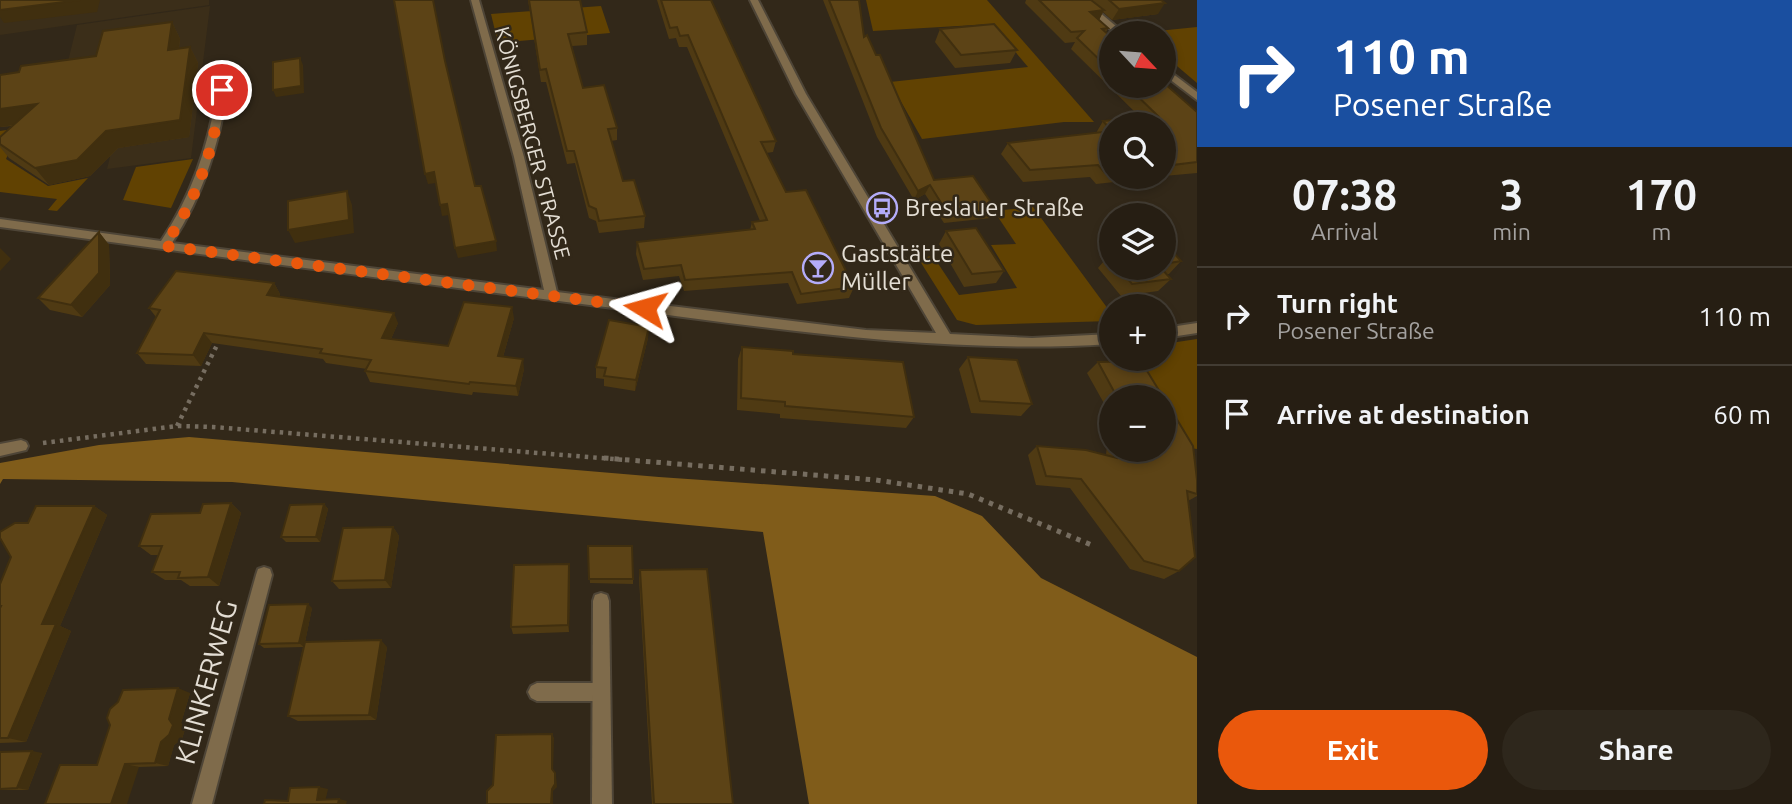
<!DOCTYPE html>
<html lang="en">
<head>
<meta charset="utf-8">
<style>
	:root { --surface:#261e13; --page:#2e271c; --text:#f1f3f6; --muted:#a4a2a0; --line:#423c33; --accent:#ea580c }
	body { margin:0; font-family:Ubuntu,sans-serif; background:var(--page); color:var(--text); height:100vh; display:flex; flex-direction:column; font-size:26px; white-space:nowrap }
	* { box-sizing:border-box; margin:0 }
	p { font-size:23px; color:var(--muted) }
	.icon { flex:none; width:38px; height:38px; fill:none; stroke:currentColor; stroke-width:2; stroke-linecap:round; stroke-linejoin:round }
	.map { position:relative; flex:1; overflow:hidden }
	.side { display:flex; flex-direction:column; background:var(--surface); width:595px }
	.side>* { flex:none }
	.top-card { background:#1a4fa0; color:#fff; overflow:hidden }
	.needle { width:46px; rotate:116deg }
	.tools { position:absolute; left:1099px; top:21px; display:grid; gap:14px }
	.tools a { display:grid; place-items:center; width:77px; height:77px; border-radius:50%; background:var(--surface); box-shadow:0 4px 10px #0003,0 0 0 2px var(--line); font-size:35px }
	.pin { position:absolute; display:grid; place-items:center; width:60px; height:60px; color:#fff; margin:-30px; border:4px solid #fff; border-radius:50%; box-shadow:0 2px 7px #0007 }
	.me { position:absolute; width:77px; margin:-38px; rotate:278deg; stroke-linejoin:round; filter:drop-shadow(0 0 5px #0008) }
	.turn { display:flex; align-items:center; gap:24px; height:147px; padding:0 21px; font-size:32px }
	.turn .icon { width:91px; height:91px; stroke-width:2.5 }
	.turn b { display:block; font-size:49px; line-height:60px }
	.eta { display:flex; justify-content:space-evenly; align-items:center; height:119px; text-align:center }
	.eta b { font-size:42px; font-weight:600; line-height:49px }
	.cta { display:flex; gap:14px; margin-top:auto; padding:14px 21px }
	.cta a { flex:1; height:80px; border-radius:42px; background:var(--accent); color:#fff; font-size:28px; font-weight:600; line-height:80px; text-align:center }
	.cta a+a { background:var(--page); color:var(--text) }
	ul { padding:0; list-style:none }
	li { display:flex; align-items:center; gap:21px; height:98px; padding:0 21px; border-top:2px solid var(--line) }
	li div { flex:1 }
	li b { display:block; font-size:26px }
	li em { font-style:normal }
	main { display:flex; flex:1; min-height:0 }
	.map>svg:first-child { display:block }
</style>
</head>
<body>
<main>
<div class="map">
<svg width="1197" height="804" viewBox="0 0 1197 804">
	<rect width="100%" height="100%" fill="#322819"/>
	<g fill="#3b2e19">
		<polygon points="0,0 209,0 209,5 0,35"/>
		<polygon points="210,6 191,158 107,169 110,157 91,140 47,146 77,25"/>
	</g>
	<g fill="#614202">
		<polygon points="866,0 987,0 1094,122 1064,122 922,139 890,82 1028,67 992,24 873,31"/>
		<polygon points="601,6 610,33 498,43 491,14"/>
		<polygon points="1197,27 1197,83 1164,55 1164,33 1138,33"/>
		<polygon points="20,128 6,159 48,186 88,178 57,211 48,210 57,199 0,192 0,131"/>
		<polygon points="193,159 171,208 123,200 136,167"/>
		<polygon points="1033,207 1111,313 1111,321 976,325 957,320 918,258 933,256 959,295 1017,288 991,245 1016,244 994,211"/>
		<polygon points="1197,339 1197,449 1189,448 1164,405 1164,397 1159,397 1137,359 1164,359 1164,344"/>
	</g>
	<polygon fill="#805c1a" points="189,437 659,477 935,496 982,516 1041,578 1197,657 1197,804 809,804 763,532 232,482 3,479 0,484 0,463 99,445"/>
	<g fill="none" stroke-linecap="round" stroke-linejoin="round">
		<g stroke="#4e4537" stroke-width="4">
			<polygon id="lane" points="537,683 601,683 607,686 610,692 607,698 601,701 537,701 531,698 528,692 531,686"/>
		</g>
		<g stroke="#4e4537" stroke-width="4">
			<g id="street">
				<path d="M 471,0 L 479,0 L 524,157 L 557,292 L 866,330 L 936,333 L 796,94 L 750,0 L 758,0 L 806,94 L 950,334 L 1032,338 L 1111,334 L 1111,344 C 944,355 779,329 613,308 C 409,282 204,255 0,227 L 0,219 L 161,241 C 192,195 209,145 217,90 L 222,87 L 227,90 C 219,146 203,195 172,243 L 544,290 L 514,157 Z"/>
				<polygon points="1076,0 1085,0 1124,33 1115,33"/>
				<polygon points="1164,67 1197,92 1197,100 1164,75"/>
				<polygon points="1197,323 1197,333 1164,338 1164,328"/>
				<polygon points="21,440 26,442 28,446 26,450 0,456 0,444"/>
				<polygon points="264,567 270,569 272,575 212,804 192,804 256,575 258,569"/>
				<polygon points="601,593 607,595 609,601 612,804 592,804 593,601 595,595"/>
			</g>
		</g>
		<g stroke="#766d60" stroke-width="4.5" stroke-dasharray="3.5 5" stroke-linecap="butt">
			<polyline points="177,426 220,339"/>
			<polyline points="43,443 177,426 213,427 626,460"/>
		</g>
		<polyline stroke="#766d60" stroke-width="5" stroke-dasharray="4.5 6" stroke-linecap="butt" points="604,458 876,480 968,494 1094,546"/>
		<use href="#lane" fill="#7f6b4b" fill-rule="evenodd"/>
		<use href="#street" fill="#7f6b4b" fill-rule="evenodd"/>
	</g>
	<g fill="#4f3a13">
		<polygon points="528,0 580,0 587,32 587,45 572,46 583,88 617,128 617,140 611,141 623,181 645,216 644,228 599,233 596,221 589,218 575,163 567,164 546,82 541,82"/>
		<polygon points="657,0 711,0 776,141 773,152 766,153 786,192 854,287 849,298 797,304 788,283 684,291 679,276 643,280 636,254 637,242 750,230 752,222 760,221 687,47 679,47 676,38 669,39"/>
		<polygon points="823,0 859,0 864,37 934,180 996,210 991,218 944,223 925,194 914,200 877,137"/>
		<polygon points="1026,0 1161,0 1158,14 1112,20 1103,12 1099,20 1108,28 1106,32 1111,37 1111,86 1164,86 1197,112 1197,173 1164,176 1164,124 1111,124 1111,177 1161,177 1096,184 1090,177 1023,182 1001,154 1008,143 1096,133 1103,121 1140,117 1071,49 1075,42 1065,43 1025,3"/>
		<polygon points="172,22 180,39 179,48 190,47 198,63 189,137 118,148 90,176 49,185 9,158 0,147 0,137 12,126 0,127 19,72 96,56"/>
		<polygon points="940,29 1017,50 1010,63 955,68 935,42"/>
		<polygon points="946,231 1004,271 996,283 964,287 939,244"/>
		<polygon points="99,232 109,245 110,285 82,317 50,310 38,298"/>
		<polygon points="1111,238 1111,252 1106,245"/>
		<polygon points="1164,242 1181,261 1169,274 1167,274 1171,279 1158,291 1121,296 1098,268 1109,255 1111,255 1111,268 1164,268"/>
		<polygon points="274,283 280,294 279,297 398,323 391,339 448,346 514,318 503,357 524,369 518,396 473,392 472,395 370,382 365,371 367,369 326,363 323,359 212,343 201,366 146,364 137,353 156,317 149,308"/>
		<polygon points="648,338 635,391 604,386 604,379 596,378 596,367"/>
		<polygon points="742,347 793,354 914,417 906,428 780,418 780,414 737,410 738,359"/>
		<polygon points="968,357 1032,404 1021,416 971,413 959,369"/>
		<polygon points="1098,362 1163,397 1111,397 1111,450 1164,450 1197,480 1197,496 1188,501 1179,571 1164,579 1130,569 1070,488 1036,485 1028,455 1037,446 1106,455 1110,414 1087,373"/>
		<polygon points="231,503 241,513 219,586 190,586 181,580 165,580 152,572 158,555 151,555 139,546 200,513"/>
		<polygon points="324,504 328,509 320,542 286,542 281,537"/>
		<polygon points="94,506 107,515 60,626 71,631 26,742 0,743 0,584 28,523"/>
		<polygon points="393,527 399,536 391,588 339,589 332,581"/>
		<polygon points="588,546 633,579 633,584 590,583"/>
		<polygon points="640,570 733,804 652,804 639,578"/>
		<polygon points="570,573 569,632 513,634 511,627"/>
		<polygon points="312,608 305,642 387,647 376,720 298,721 288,716 303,647 264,648 259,644"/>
		<polygon points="190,693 181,723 185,729 182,739 174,745 168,766 139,767 97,765"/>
		<polygon points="0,752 42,753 28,790 0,790"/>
	</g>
	<g fill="#402f0f">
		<polygon points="80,0 100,0 97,12 4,23 0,17 0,10"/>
		<polygon points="1165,3 1158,14 1112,20 1119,9"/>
		<polygon points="1104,10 1098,22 1090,12"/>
		<polygon points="172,22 180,39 176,66 168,50"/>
		<polygon points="190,47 198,63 189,137 118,148 90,176 49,185 35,168"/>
		<polygon points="300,58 303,65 304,93 276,97 273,90"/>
		<polygon points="37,104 49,120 0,127 0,109"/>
		<polygon points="434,172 436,183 428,184 425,174"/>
		<polygon points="930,185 925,194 914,200 918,191"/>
		<polygon points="347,191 352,205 354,233 295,243 288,230"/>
		<polygon points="447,204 449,215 442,216 440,205"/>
		<polygon points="99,232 109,245 110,285 82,317 71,305"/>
		<polygon points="496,241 497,251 458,258 455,248"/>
		<polygon points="0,248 11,259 0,271"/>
		<polygon points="274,283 280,294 274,306 267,295"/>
		<polygon points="512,307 514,318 500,367 498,356"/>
		<polygon points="394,313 398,323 387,348 382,338"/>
		<polygon points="649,327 648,338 635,391 636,380"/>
		<polygon points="204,333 212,343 201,366 193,355"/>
		<polygon points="523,359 524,369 518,396 516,386"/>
		<polygon points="231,503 241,513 219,586 208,577"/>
		<polygon points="324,504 328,509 320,542 316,537"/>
		<polygon points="94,506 107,515 60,626 71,631 26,742 8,738 42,624"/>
		<polygon points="393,527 399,536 391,588 385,580"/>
		<polygon points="569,564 570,573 569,632 568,625"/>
		<polygon points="308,604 312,608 304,647 299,643"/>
		<polygon points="381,640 387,647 376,720 369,715"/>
		<polygon points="178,688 190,693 181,723 185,729 182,739 174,745 168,766 155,763"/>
		<polygon points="552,734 554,738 553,772 552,769"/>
		<polygon points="32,751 42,753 28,790 17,788"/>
		<polygon points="125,764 139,767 127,804 111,804"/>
		<polygon points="555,773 556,776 557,787 553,791 553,804 551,804 552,789"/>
		<polygon points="319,787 328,789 325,802 317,800"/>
		<polygon points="339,799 347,801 346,804 338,804"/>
	</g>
	<g fill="#5c4316" stroke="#402f0f" stroke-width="2">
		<polygon points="0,0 80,0 0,10"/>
		<polygon points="394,0 433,0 445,61 475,186 481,186 496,241 455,248 447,204 440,205 434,172 425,174"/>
		<polygon points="529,0 580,0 587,32 568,34 583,88 604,85 617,128 608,129 623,181 634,180 645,216 599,221 596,209 589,206 574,151 567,151 546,69 540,70"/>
		<polygon points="661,0 711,0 776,141 761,142 786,192 806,190 854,287 801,294 792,272 685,280 681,265 644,269 637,242 755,229 752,222 767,220 688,35 680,36 677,27 670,28"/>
		<polygon points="829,0 859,0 864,37 867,35 876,55 880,55 934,180 973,176 996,210 948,214 930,185 918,191 881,128"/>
		<polygon points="1039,0 1091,0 1104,10 1090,12 1108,28 1102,29 1111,37 1111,71 1077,38 1084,31 1071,32"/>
		<polygon points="1109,0 1161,0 1165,3 1119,9"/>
		<polygon points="172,22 168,50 190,47 180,120 106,131 77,160 35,168 0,144 0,137 37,104 0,109 0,75 19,72 21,66 96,56 103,31"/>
		<polygon points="994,24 1017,50 961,55 940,29"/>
		<polygon points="300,58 301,86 273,90 273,62"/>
		<polygon points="1164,83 1197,112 1197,162 1164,166 1164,124 1111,124 1111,130 1103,121 1158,116 1127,86 1164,86"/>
		<polygon points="1111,131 1111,172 1105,173 1098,165 1030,170 1008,143"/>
		<polygon points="347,191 349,220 288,230 288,201"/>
		<polygon points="976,228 1004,271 972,274 946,231"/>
		<polygon points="99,232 99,273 71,305 38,298"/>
		<polygon points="1164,242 1181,261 1164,264"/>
		<polygon points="1119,268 1161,268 1171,279 1132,284"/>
		<polygon points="176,271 274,283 267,295 394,313 382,338 448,346 464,302 512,307 498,356 523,359 516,386 470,382 469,384 365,371 371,360 320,353 322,349 204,333 193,355 137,353 160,310 149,308"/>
		<polygon points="609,320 649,327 636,380 604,376 606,368 596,367"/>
		<polygon points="742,347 793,351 793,354 903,362 914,417 785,406 785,402 741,398"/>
		<polygon points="968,357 1017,360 1032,404 980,401"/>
		<polygon points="1141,361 1163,397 1117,397 1098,362"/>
		<polygon points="1164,398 1193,446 1197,480 1197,494 1187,491 1195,557 1179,571 1144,561 1081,479 1046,476 1037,446 1086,450 1117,458 1117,450 1164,450"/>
		<polygon points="231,503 208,577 178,578 180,572 152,572 162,546 139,546 151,514 200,513 203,504"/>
		<polygon points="324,504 316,537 281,537 290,505"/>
		<polygon points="36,506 94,506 42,624 56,624 8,738 0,738 0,608 1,606 0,606 0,584 11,557 0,538 0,532 15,523 28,523"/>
		<polygon points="393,527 385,580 332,581 343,528"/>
		<polygon points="588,546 632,546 633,579 589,579"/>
		<polygon points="569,564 568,625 511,627 514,565"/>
		<polygon points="707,569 733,804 654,804 640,570"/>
		<polygon points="308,604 299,643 259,644 269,605"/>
		<polygon points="381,640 369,715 288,716 305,642"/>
		<polygon points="178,688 169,719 173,725 169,735 161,742 155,763 125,764 111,804 45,804 60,765 97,765 110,725 107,718 110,709 118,702 123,690"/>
		<polygon points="552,734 552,769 555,773 555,784 552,789 551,804 487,804 487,791 493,785 496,735"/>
		<polygon points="32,751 17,788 0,789 0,752"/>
		<polygon points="319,787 317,800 339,799 338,804 264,804 265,800 288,801 290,788"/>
	</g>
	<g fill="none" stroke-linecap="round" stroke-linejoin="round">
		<path stroke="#ea580c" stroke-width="12" stroke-dasharray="0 21.6" d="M 222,90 C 214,149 198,198 164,246 L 645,308"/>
	</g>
	<defs>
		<g id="bus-ring" transform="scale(1.575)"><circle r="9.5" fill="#322819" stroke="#b4acf9" stroke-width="1.5"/><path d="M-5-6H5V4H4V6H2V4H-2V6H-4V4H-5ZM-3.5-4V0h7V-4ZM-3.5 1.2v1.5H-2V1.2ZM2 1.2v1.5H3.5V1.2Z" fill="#b4acf9"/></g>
		<g id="bar-ring" transform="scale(1.575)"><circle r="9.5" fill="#322819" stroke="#b4acf9" stroke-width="1.5"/><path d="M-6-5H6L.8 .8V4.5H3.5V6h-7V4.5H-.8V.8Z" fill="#b4acf9"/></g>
	</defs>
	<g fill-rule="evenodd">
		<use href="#bus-ring" x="882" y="208"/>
		<use href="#bar-ring" x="818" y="268"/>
	</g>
	<g text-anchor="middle" stroke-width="5" stroke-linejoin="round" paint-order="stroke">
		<g font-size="21" fill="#e4ded4" stroke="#322819">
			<text transform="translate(532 143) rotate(75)" y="7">KÖNIGSBERGER STRASSE</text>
		</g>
		<g font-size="24" fill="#e4ded4" stroke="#322819" text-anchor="start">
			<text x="905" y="216">Breslauer Straße</text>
			<text x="841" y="262">Gaststätte<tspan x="841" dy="28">Müller</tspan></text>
		</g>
		<g font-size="28" fill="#e4ded4" stroke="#322819">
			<text transform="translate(206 682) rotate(-75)" y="10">KLINKERWEG</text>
		</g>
	</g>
</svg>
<div class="tools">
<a><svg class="needle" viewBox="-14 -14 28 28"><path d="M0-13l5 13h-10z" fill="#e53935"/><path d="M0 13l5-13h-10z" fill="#a4a2a0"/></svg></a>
<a><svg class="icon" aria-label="search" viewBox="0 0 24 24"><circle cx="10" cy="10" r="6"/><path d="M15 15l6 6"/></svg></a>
<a><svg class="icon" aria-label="layers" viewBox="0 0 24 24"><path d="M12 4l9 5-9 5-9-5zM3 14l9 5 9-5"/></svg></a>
<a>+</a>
<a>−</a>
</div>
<div class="pin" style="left:222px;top:90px;background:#d93025"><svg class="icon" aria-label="arrive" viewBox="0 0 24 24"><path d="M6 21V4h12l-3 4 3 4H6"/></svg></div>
<svg class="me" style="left:645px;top:308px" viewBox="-20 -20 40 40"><path d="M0-17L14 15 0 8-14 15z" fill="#ea580c" stroke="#fff" stroke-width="4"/></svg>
</div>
<section class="side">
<div class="top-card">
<div class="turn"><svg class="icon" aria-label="right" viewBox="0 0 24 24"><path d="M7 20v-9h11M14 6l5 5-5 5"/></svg><div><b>110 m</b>Posener Straße</div></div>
</div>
<div class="eta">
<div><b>07:38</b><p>Arrival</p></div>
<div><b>3</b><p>min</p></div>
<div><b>170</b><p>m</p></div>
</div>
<ul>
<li><svg class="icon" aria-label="right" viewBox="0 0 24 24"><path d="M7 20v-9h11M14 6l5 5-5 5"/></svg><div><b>Turn right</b><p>Posener Straße</p></div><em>110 m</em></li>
<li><svg class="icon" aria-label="arrive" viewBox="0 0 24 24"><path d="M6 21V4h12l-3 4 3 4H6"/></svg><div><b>Arrive at destination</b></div><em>60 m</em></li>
</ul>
<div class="cta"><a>Exit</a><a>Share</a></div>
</section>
</main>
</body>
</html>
